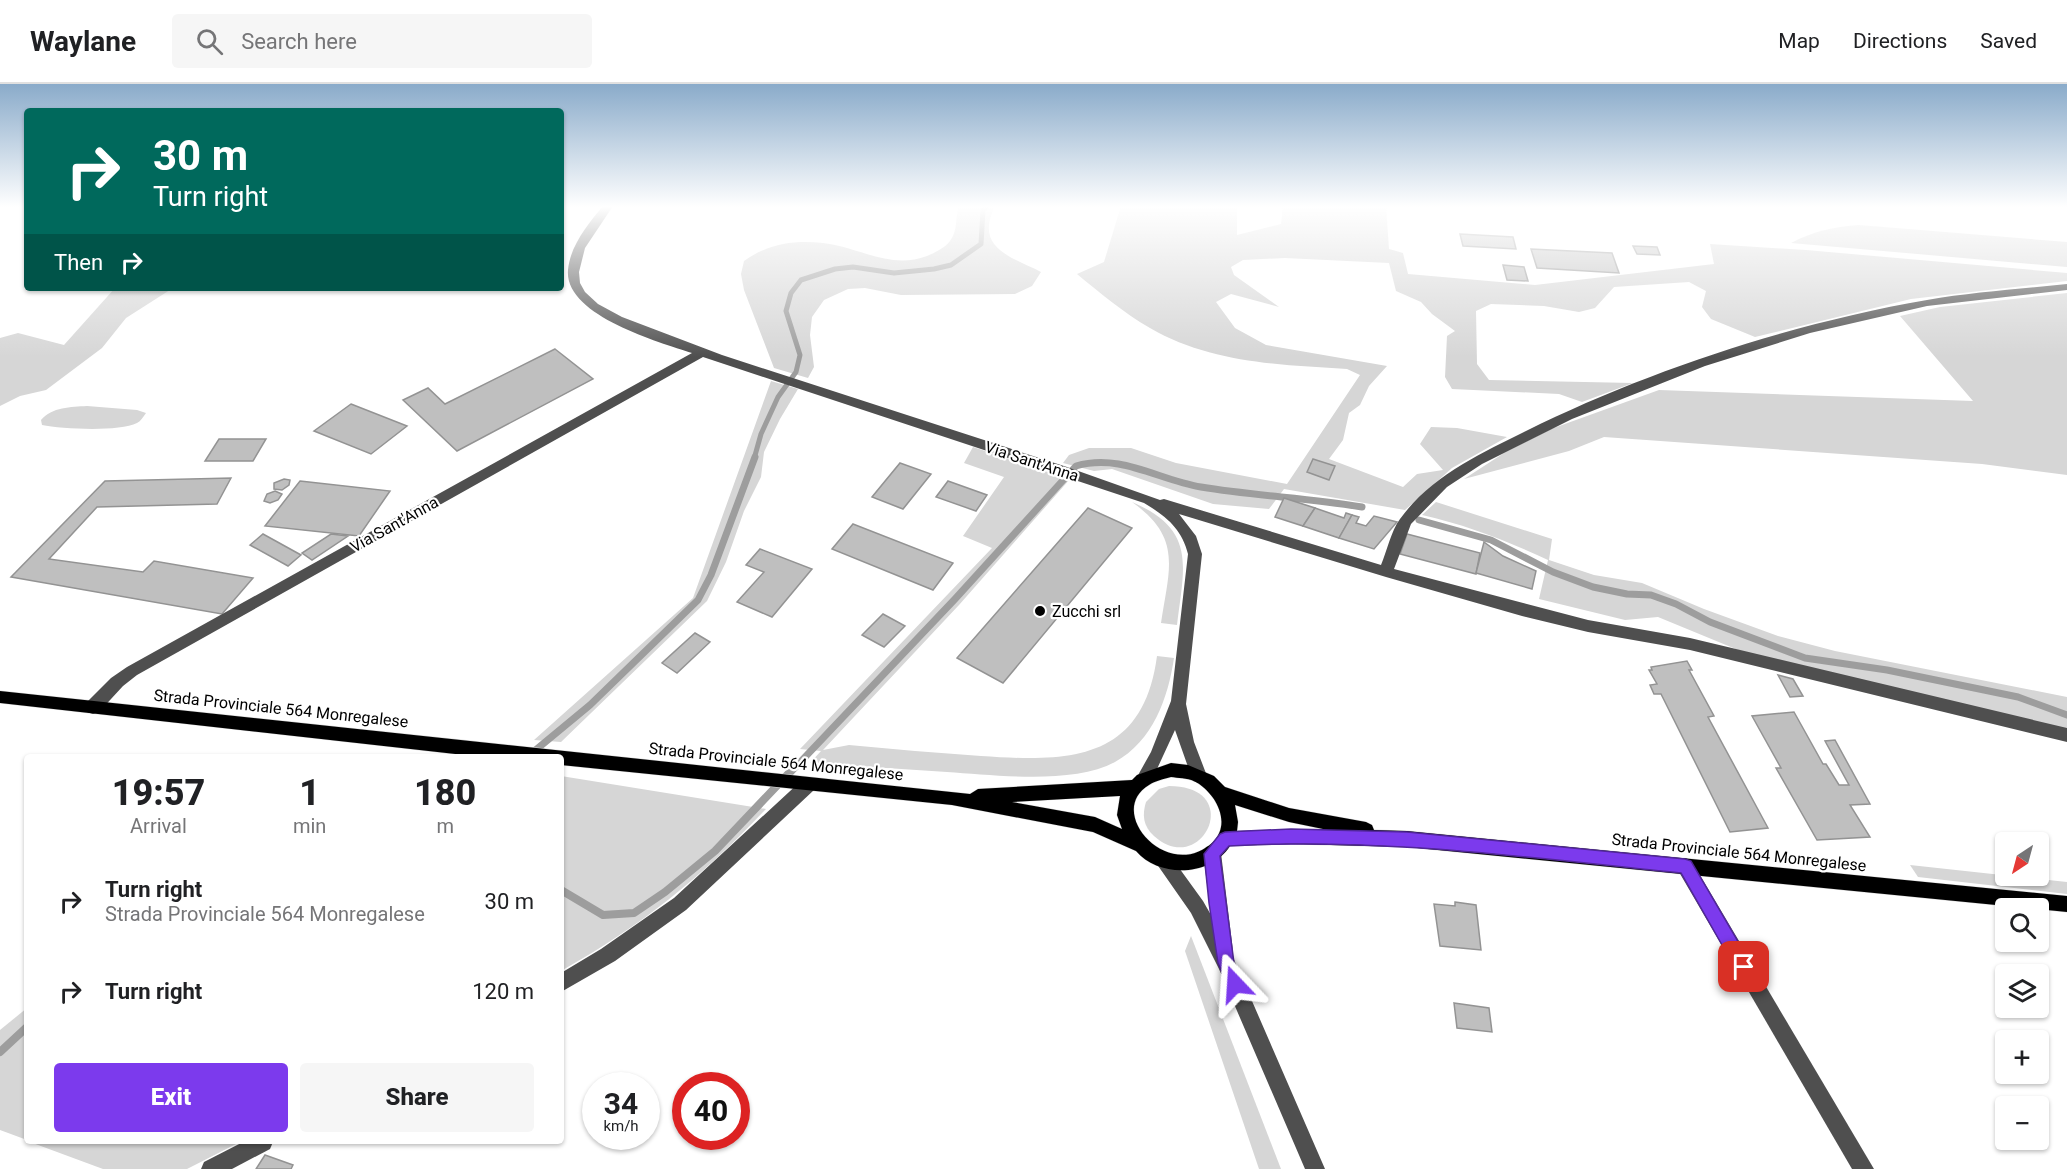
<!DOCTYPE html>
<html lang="en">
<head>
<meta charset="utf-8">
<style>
	:root { --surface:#fff; --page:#f6f6f6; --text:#202124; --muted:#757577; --line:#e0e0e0; --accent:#7c3aed }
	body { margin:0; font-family:Roboto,sans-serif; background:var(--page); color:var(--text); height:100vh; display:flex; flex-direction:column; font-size:22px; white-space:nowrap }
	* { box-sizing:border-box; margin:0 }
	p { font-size:20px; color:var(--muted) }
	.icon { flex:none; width:33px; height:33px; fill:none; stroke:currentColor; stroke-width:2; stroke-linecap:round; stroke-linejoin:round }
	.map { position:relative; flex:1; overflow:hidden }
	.drawer { position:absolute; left:24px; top:670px; width:540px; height:390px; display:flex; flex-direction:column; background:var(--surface); border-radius:6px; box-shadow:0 2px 4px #0004 }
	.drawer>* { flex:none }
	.banner { position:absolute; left:24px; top:24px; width:540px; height:183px; border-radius:6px; box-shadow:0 2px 4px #0004; background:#00695c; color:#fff; overflow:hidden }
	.needle { width:39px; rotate:216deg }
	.tools { position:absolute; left:1995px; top:748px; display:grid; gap:12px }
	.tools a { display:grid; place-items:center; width:54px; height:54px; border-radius:6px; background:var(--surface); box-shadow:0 2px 4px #0004; font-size:30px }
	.speed { position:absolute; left:582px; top:988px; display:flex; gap:12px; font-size:30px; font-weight:700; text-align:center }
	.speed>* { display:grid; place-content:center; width:78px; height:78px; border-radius:50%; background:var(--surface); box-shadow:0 2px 4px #0004; line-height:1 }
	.speed small { font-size:15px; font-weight:400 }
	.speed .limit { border:9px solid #d22; background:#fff; color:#111 }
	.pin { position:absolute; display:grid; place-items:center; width:51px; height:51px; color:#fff; margin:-26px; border-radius:12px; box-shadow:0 3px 9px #0006 }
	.me { position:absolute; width:66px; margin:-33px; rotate:340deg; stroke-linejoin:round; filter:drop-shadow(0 0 4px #0008) }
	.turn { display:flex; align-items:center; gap:21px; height:126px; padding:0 30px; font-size:27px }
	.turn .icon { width:78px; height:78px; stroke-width:2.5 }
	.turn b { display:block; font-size:42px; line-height:51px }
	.then { display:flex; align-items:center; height:57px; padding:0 30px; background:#0003; gap:12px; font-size:22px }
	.eta { display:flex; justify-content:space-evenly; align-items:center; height:102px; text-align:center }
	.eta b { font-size:36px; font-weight:800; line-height:42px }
	.action { display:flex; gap:12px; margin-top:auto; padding:12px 30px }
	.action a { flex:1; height:69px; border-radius:6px; background:var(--accent); color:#fff; font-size:24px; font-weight:800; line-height:69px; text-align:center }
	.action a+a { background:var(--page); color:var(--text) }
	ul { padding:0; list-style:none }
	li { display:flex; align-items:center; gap:18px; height:90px; padding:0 30px }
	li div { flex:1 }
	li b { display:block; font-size:22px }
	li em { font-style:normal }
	header { display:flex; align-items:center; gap:36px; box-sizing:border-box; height:84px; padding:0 30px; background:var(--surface); border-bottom:2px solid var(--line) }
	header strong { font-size:28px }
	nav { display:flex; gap:33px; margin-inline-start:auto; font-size:21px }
	.search { width:420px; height:54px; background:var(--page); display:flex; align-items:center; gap:15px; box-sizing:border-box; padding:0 21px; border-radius:6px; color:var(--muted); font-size:22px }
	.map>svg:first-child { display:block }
</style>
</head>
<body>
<header>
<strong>Waylane</strong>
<div class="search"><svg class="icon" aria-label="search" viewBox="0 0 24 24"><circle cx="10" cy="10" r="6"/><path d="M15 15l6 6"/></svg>Search here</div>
<nav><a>Map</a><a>Directions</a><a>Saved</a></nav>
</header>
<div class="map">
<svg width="2067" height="1085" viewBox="0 0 2067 1085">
	<rect width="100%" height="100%" fill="#fff"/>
	<g fill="#d6d6d6">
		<path d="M 959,122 L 1004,122 L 994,124 C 975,165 1012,173 1041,188 L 1032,202 L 1015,210 L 901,211 L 865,204 L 848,205 L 824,216 L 812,233 L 810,251 L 814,283 L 808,294 L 774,284 L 744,206 L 741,190 L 744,177 C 768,160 793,156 823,159 C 859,163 890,186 927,172 C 934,169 945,164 950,157 C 958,147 955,133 959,122 Z"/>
		<path d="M 1121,122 L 1237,122 L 1237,151 L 1281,140 L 1283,122 L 1386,122 L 1389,165 L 1403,169 L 1408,190 L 1535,201 L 1714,180 L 1710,160 L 1806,166 L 2067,189 L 2067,197 L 1911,215 L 1755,253 L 1711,235 L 1702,223 L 1706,207 L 1689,198 L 1614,203 L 1595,224 L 1579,228 L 1544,222 L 1491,220 L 1476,227 L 1477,280 L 1489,296 L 1633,299 L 1582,318 L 1559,310 L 1452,305 L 1445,293 L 1447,252 L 1455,247 L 1432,230 L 1421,218 L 1396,207 L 1389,179 L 1285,174 L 1243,176 L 1231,183 L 1234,191 L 1279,223 L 1231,210 L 1216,218 L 1235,244 L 1266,261 L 1387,282 L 1369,302 L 1360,321 L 1349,329 L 1343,356 L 1329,375 L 1403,403 L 1417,390 L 1443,386 L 1420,360 L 1431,343 L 1457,344 L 1507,353 L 1452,384 L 1405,426 L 1284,405 L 1269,425 L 1213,420 L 1112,385 L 1094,387 L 1063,379 L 1069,371 L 1089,364 L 1131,364 L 1176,379 L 1287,400 L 1360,291 L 1347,285 C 1281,281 1210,279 1150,244 C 1124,229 1100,209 1077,190 L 1104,178 Z"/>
		<path d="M 1859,141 L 2067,158 L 2067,183 L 1791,159 C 1814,147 1833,143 1859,141 Z"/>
		<polygon points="115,204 173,204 126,234 102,264 46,306 20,312 0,322 0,254 18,249 64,261"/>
		<polygon points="2067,209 2067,391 1982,380 1604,353 1569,367 1464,395 1504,369 1551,345 1659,306 1973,317 1900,232 1940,223"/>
		<polygon points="771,297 798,305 780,335 764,368 761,393 744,427 726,478 707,517 561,658 534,656 693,514"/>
		<path d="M 87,322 L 137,326 L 146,329 C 143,333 141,337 137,339 C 119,348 62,345 42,341 L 41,336 C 52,323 71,323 87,322 Z"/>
		<path d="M 973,363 L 1070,395 L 959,521 L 823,666 L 849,661 C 893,665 937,669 981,672 C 1068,678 1143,678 1157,572 L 1174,574 C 1168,614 1153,657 1115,678 C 1072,701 995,691 947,688 C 901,685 856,682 810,679 L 821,667 L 800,665 L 992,464 L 963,452 L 1004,393 L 964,379 Z"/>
		<path d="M 1132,418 C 1197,446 1184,482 1177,541 L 1161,539 C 1169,485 1183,454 1132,418 Z"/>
		<path d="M 1436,418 L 1552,455 L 1549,476 L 1594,491 L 1642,499 L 1704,525 L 1778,552 L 1835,567 L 2067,613 L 2067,645 L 1743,568 L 1658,533 L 1625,536 L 1539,515 L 1548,476 C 1507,457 1467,441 1422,431 Z"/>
		<path d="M 561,692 L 766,725 C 702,793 643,841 561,887 Z"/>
		<path d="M 1169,702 C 1246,702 1202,795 1154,752 C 1143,742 1142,731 1146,718 L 1159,705 Z"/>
		<polygon points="1910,781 2067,798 2067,810 1918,793"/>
		<polygon points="1191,852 1281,1085 1259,1085 1185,867"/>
		<polygon points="27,924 27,1056 0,1046 0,946"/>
		<polygon points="30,1058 240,1058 187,1085 103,1085"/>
	</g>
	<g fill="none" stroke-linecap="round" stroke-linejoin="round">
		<polyline stroke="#9d9d9d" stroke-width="5" points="754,375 761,350 778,313 796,288 800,271 786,227 791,209 801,196 835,185 853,183 894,189 934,185 951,181 981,160 983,126 987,122"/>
		<g stroke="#9d9d9d" stroke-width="7">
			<polyline points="1419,436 1491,456 1553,488 1593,503 1627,510 1651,511 1676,520 1710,538 1805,574 1887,586 2018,613 2067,631"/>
			<polyline points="532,669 590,621 698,516 711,491 755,373"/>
			<path d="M 788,691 L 955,515 L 1076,382 C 1121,369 1158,396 1201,403 C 1255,412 1309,414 1362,423"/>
		</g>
		<g stroke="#9d9d9d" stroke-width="8">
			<polyline points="561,806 603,831 634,829 665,808 715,767 789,689"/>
			<polyline points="0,968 27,943"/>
		</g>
	</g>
	<g fill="#bfbfbf" stroke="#939393" stroke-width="1.5">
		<polygon points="1460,150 1513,153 1516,165 1463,162"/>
		<polygon points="1633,162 1657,163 1660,171 1637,170"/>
		<polygon points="1531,165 1612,169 1619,189 1537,184"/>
		<polygon points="1503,181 1524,183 1528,197 1507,196"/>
		<polygon points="555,265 593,295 457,367 403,316 428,304 445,320"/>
		<polygon points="351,320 407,342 371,370 314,347"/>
		<polygon points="219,355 266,355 253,377 205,377"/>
		<polygon points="1313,375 1335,382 1329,396 1307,388"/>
		<polygon points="900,379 931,390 903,425 872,413"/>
		<polygon points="231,394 217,420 97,423 49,475 143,488 154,477 253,494 222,530 11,493 105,397"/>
		<polygon points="284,395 290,396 289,401 282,406 274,405 274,399"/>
		<polygon points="300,397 390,407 359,452 265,442"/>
		<polygon points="948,397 987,411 976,427 936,413"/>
		<polygon points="275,407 282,410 278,416 270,419 264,417 267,410"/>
		<polygon points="1284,414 1315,424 1303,442 1275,433"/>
		<polygon points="1088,424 1132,444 1003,599 957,574"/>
		<polygon points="1315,424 1344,434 1346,429 1352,431 1339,454 1303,442"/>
		<polygon points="1352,431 1359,433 1356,439 1366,442 1374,432 1397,438 1374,465 1339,454"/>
		<polygon points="853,440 953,479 933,506 832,465"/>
		<polygon points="263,450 301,471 288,482 250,461"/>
		<polygon points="331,450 348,452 312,476 302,469"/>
		<polygon points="1407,450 1480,469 1476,490 1400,470"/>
		<polygon points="1484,458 1503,472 1536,487 1532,505 1476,489"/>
		<polygon points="760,465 812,485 772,533 737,518 764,488 746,481"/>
		<polygon points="883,530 905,542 884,563 862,551"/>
		<polygon points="695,549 710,558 677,589 662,579"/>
		<polygon points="1687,577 1692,586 1689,586 1714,632 1708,633 1768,744 1730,748 1661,610 1654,610 1650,601 1657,600 1649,586 1652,586 1651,583"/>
		<polygon points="1778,591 1793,595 1803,612 1790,613"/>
		<polygon points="1794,628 1823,680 1826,680 1839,701 1849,701 1825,657 1835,656 1870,720 1850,721 1870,753 1817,756 1776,684 1781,684 1752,632"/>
		<polygon points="1455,818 1476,821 1481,866 1440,862 1434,820 1455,822"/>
		<polygon points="1454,919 1489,924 1492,948 1457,944"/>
		<polygon points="265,1071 293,1081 291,1085 256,1085"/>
	</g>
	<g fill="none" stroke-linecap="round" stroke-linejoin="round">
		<g stroke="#dbdbdb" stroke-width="1">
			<path id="major" d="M 0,607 L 970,710 L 978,705 L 1132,696 L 1137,691 L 1171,679 L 1188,681 L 1214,692 L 1225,703 L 1289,724 L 1366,738 L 1372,741 L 1374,746 L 1407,747 L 2067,812 L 2067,828 L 1407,763 L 1291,760 L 1230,762 C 1210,793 1159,794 1136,767 L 1093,748 L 952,721 L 561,681 L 561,674 L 491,674 L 0,619 ZM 1171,693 C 1178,694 1187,694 1194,697 C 1214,707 1233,738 1213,758 C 1169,800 1104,728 1149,701 C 1155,697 1164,695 1171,693 ZM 1120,712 L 1117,731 L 1122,745 L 1095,733 L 1012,718 ZM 1235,721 L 1289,738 L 1323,745 L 1237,747 L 1238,738 Z"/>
		</g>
		<g fill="#4f4f4f" fill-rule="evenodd">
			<path d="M 603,122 L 613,122 L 585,164 L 579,188 L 580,199 L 585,208 L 598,220 L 622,233 L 722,271 L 1067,383 L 1160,416 L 1164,415 L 1381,481 C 1387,467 1391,447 1400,435 C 1431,392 1480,370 1526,347 C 1647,287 1793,239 1927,216 C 1973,208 2021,205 2067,200 L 2067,206 L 1927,222 L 1810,249 L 1705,282 L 1572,335 L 1482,380 L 1447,403 L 1411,440 L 1394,485 L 1588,536 L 1690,554 L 2067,644 L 2067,658 L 1690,566 L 1588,548 L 1522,532 L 1386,493 L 1179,430 L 1196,452 L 1202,470 L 1186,620 L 1194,658 L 1207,692 L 1205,697 L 1199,699 L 1193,697 L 1175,646 L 1151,698 L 1145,700 L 1139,698 L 1137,693 L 1151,668 L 1171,617 L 1188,470 C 1182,445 1166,432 1144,419 L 703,273 L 137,591 L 123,602 L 99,628 L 93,630 L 87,628 L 85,623 L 87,618 L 111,594 L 127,583 L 692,269 C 658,258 564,231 568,186 C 570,162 588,140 603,122 Z"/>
			<polygon points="808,694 814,696 816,701 814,706 686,826 615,877 561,908 561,889 601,865 674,814 802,696"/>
			<polygon points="1212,761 1218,763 1221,769 1233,867 1232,871 1325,1085 1305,1085 1219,885 1191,829 1154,776 1157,770 1163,768 1169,770 1203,817 1211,831 1203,769 1206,763"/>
			<polygon points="1685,774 1691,776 1874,1085 1852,1085 1679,788 1676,782 1679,776"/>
			<polygon points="243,1058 273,1058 270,1065 232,1085 201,1085 204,1078"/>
		</g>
		<use href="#major" fill="#000" fill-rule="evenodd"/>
	</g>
	<linearGradient id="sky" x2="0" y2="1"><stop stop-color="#8aabca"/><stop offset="0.45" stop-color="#fff"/><stop offset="1" stop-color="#fff" stop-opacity="0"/></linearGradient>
	<rect width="2067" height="273" fill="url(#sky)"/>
	<path fill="#7c3aed" stroke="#51269a" stroke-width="1.5" d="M 1291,745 L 1407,748 L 1685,775 L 1691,777 L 1753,883 L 1750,889 L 1744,891 L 1738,889 L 1681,789 C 1530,774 1380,753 1229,762 L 1220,772 L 1234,879 L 1243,900 L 1241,906 L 1235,908 L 1229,906 L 1218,879 L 1209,819 L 1204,770 L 1220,750 L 1225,748 Z"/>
	<circle fill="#000" stroke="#fff" stroke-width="2" cx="1040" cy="527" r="6"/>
	<g text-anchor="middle" stroke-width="4.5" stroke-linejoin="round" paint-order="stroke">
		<g font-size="16" fill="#000" stroke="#fff">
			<text transform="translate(1032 377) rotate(18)" y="6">Via Sant'Anna</text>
			<text transform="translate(394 440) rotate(-29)" y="6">Via Sant'Anna</text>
			<text transform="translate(281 624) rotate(6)" y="6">Strada Provinciale 564 Monregalese</text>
			<text transform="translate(776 677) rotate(6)" y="6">Strada Provinciale 564 Monregalese</text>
			<text transform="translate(1739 768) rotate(6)" y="6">Strada Provinciale 564 Monregalese</text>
		</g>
		<g font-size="16" fill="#000" stroke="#fff" text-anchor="start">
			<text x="1052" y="533">Zucchi srl</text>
		</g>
	</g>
</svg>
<div class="tools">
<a><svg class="needle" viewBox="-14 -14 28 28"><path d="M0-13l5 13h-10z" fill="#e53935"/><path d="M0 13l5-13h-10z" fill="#757577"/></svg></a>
<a><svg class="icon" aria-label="search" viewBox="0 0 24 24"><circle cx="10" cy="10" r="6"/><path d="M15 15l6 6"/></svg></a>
<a><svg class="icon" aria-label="layers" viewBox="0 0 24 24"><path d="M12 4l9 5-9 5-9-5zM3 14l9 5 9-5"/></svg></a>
<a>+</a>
<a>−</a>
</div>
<div class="speed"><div>34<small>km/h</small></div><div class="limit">40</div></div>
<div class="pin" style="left:1744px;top:883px;background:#d93025"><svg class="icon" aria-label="arrive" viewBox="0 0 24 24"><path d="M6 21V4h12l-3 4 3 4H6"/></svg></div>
<svg class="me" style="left:1235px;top:900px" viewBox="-20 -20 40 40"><path d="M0-17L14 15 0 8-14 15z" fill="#7c3aed" stroke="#fff" stroke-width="4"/></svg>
<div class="banner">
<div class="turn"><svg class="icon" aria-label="right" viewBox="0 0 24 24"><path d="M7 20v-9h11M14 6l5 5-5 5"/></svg><div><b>30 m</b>Turn right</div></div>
<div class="then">Then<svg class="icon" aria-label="right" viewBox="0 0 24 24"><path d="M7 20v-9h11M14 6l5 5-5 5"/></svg></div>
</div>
<section class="drawer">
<div class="eta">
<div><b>19:57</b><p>Arrival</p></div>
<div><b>1</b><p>min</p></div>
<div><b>180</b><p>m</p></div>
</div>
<ul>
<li><svg class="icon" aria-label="right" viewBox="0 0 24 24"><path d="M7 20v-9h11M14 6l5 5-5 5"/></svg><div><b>Turn right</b><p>Strada Provinciale 564 Monregalese</p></div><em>30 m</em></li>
<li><svg class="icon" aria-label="right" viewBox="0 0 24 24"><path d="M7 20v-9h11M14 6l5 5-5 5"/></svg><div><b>Turn right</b></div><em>120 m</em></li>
</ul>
<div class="action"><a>Exit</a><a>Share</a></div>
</section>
</div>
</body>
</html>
